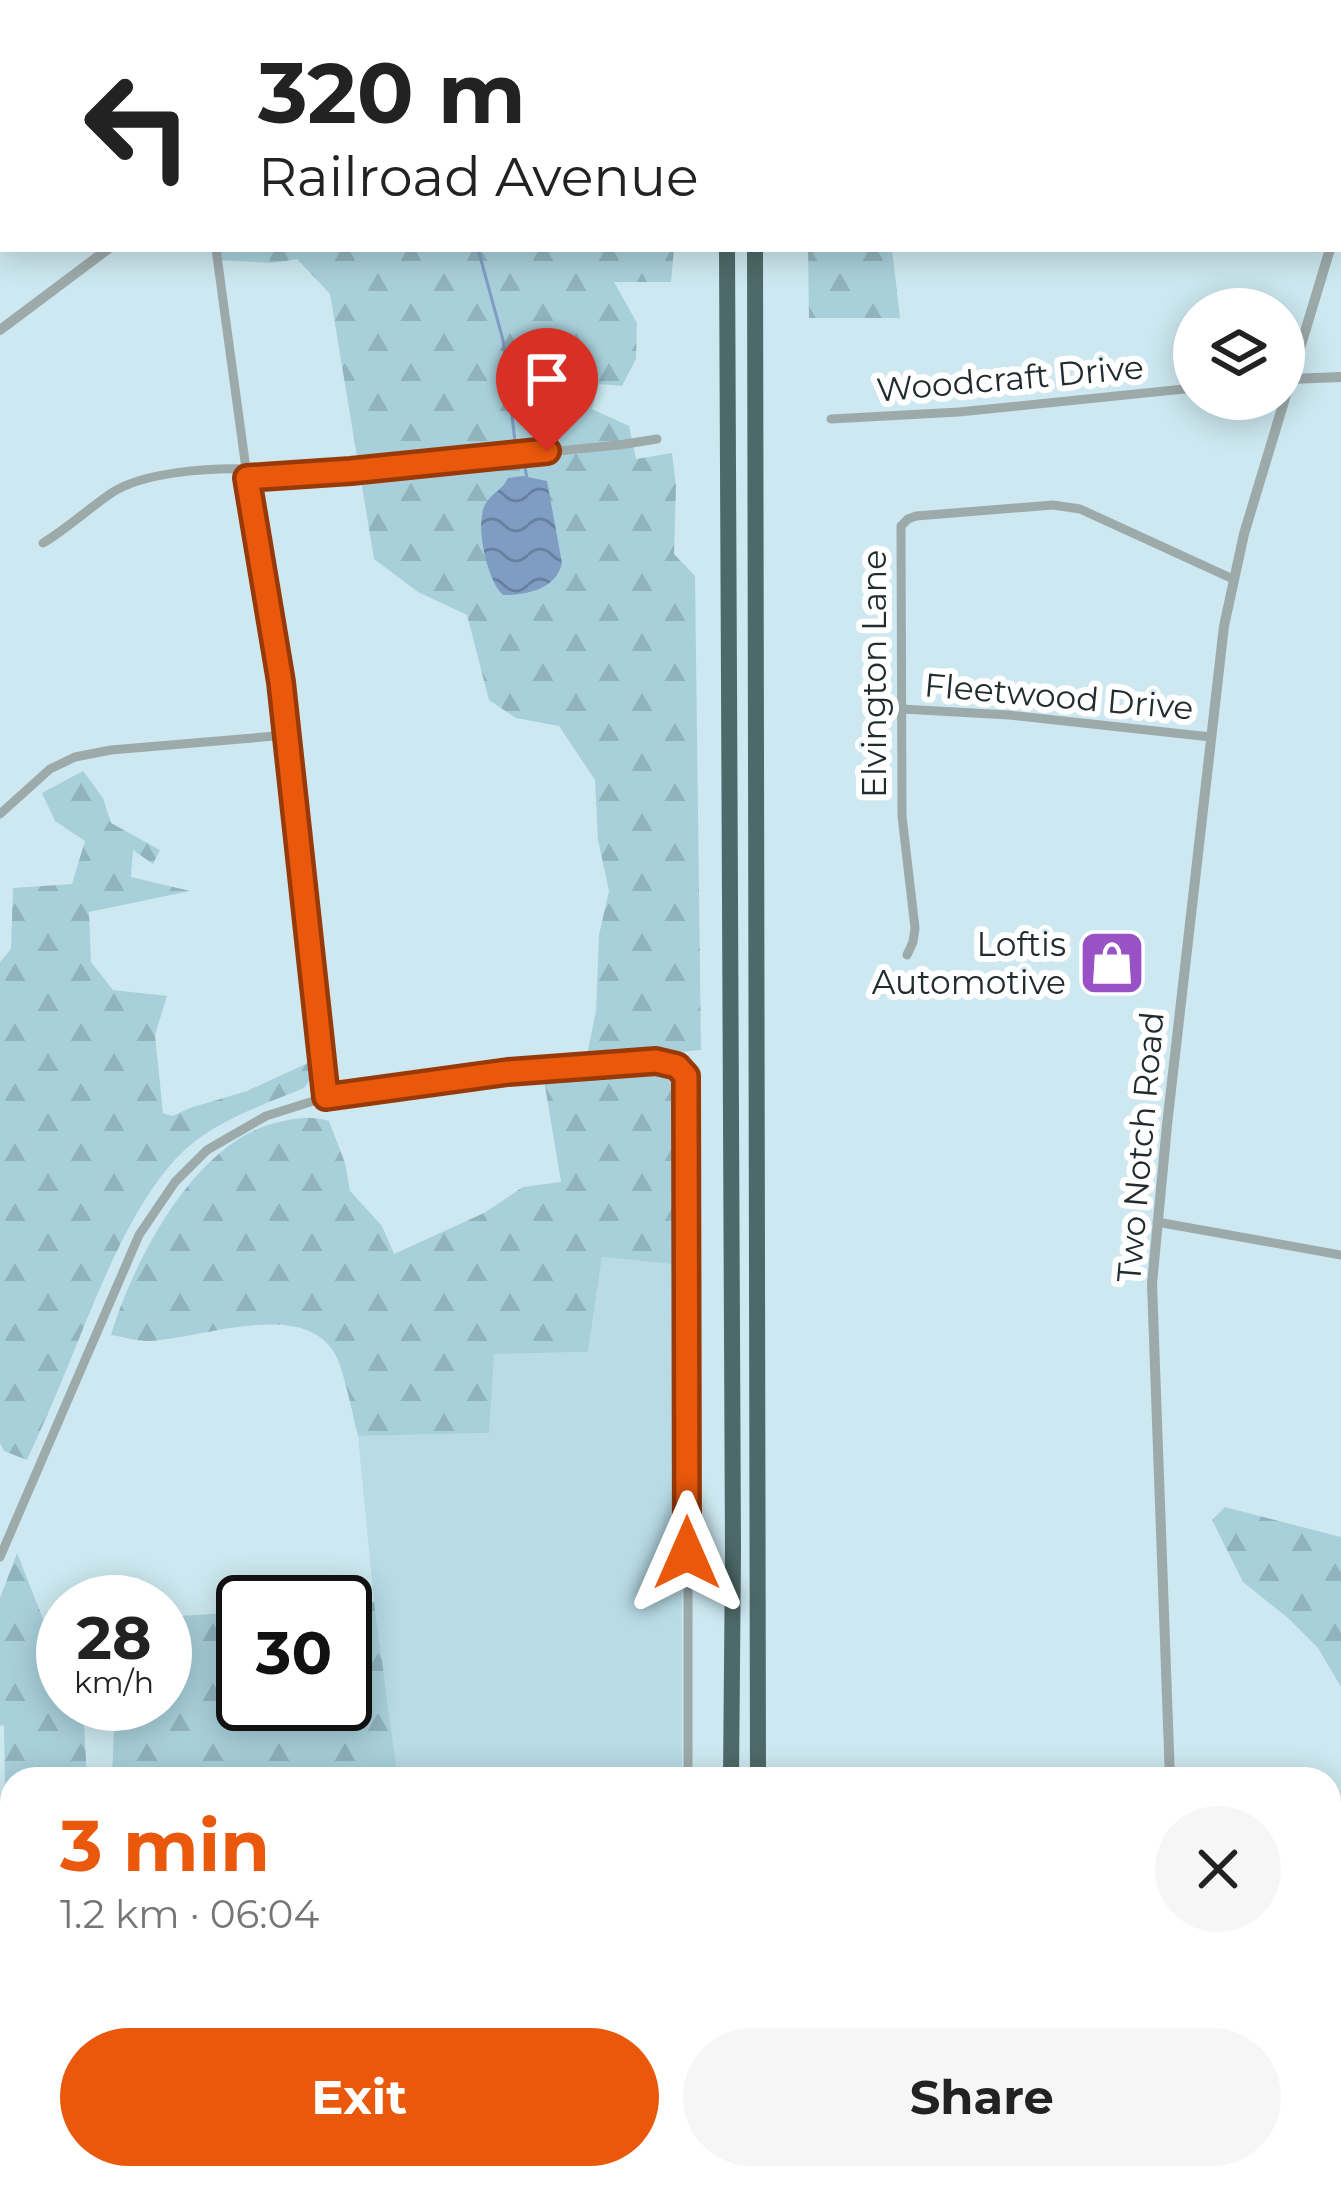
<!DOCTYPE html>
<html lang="en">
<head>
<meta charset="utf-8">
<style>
	:root { --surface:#fff; --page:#f6f6f6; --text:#222; --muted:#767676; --accent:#ea580c }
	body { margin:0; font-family:Montserrat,sans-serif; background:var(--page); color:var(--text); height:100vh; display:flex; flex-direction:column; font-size:45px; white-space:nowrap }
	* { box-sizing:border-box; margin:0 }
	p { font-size:39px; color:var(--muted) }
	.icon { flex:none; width:66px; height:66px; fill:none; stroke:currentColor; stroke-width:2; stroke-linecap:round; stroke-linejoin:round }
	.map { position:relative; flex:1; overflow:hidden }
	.side { position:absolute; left:0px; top:1767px; width:1341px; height:423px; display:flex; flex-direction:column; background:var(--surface); border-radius:36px 36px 0 0; box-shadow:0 6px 30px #0003 }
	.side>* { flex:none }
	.hud { position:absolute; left:0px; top:0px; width:1341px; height:252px; box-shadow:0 6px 30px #0003; background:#fff; color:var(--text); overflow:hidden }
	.tools { position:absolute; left:1173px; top:288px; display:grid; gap:24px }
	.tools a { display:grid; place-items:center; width:132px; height:132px; border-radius:50%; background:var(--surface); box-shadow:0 6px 30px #0003; font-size:60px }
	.speed { position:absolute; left:36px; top:1575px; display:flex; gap:24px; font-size:60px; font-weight:700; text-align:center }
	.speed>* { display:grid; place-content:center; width:156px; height:156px; border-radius:50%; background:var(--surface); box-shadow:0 6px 30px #0003; line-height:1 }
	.speed small { font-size:30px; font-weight:400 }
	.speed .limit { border:6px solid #111; border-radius:18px; background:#fff; color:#111 }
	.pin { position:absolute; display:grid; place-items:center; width:102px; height:102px; color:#fff; margin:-123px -51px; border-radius:50% 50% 50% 0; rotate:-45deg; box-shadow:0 0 12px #0007 }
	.pin .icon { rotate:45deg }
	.me { position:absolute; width:132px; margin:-66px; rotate:0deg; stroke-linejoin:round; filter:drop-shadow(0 0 9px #0008) }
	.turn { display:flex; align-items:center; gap:42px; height:252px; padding:0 60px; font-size:54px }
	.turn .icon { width:156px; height:156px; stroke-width:2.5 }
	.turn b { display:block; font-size:84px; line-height:102px }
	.round { display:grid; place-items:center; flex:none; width:126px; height:126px; border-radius:63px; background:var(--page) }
	.headline { display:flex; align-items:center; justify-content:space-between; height:204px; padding:0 60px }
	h1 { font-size:72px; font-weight:700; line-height:90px; color:var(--accent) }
	.action { display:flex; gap:24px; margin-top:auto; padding:24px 60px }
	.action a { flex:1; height:138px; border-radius:72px; background:var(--accent); color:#fff; font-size:48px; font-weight:700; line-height:138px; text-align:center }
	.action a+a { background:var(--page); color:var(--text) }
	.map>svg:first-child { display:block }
</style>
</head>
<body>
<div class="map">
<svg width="1341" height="2188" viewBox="0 0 1341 2188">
	<defs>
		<pattern id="forest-firs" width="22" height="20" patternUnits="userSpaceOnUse" patternTransform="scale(3)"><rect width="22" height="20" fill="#a8d0db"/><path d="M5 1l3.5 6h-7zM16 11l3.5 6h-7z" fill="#90b3bc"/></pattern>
		<pattern id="water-waves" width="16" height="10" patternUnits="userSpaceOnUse" patternTransform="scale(3)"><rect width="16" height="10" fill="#7f9dc3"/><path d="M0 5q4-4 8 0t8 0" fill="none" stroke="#68809f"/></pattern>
	</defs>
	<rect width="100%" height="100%" fill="#cde8f0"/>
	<g fill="#b8dbe6">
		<polygon points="602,1257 681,1265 682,1779 398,1779 374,1602 358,1436 489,1433 493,1354 588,1352"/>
		<polygon points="113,2178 337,2178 334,2188 113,2188"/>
	</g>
	<g fill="url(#forest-firs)">
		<polygon points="181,0 486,0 478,3 183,3"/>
		<polygon points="216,249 674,249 671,282 614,282 637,323 636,359 622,386 599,384 592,409 629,426 636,459 672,453 676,486 674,554 695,576 701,1050 586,1060 596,1011 599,935 609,891 598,840 595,780 559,726 516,718 489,700 467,615 418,592 374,559 330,294 297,259 273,263 217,260"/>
		<polygon points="808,249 892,249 900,318 809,318"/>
		<path d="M 83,771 L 103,798 L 111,823 L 160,850 L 153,864 L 133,850 L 131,877 L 190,891 L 89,912 L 91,962 L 113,990 L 167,996 L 155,1035 L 163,1113 L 172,1116 L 190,1108 L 247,1091 L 308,1063 L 310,1080 L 304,1088 C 265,1104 221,1119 188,1147 C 134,1194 95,1300 68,1366 C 55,1398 41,1429 27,1460 L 4,1451 L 0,1443 L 0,962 L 11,949 L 13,888 L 72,884 L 85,841 L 55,821 L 42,793 Z"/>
		<path d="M 657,1072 L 671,1077 L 679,1092 L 681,1265 L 602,1257 L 588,1352 L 494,1354 L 489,1433 L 358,1436 C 353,1416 344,1370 335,1354 C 303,1297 198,1340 148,1341 C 136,1341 123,1337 111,1335 C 133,1262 194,1143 275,1123 C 294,1118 310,1115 329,1121 L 345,1163 L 350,1191 L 382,1226 L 394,1254 L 484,1213 L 523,1187 L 561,1182 L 544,1080 L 591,1074 Z"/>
		<polygon points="1225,1507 1341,1537 1341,1687 1318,1648 1288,1618 1243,1582 1212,1520"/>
		<polygon points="17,1553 49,1634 63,1653 63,1704 83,1704 87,1779 12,1779 12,2083 6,2166 0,2185 0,2036 9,2034 4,1726 0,1725 0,1598"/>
		<polygon points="374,1602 398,1779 112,1779 115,1704 165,1704 165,1617 243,1612 243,1704 345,1704 345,1604"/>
		<polygon points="1329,1830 1341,1833 1341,1967 1329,1963"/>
		<polygon points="1341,2099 1341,2157 1329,2159 1329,2117 1333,2101"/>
		<polygon points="337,2178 675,2178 675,2188 335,2188"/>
	</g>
	<path fill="url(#water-waves)" d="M 523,476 L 547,481 L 562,563 C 556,589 528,595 503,595 C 487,581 472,518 488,500 C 495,491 502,490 508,478 Z"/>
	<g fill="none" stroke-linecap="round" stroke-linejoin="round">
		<g stroke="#7f9dc3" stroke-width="3">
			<polyline points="393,0 393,3"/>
			<polyline points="478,249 503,340 516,450"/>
			<polyline points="525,467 527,479"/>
		</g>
		<g stroke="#9daaaa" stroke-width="9">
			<polyline points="423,0 423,3"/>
			<polyline points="216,249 246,469 281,682 326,1097"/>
			<polyline points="831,419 959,412 1194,388"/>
			<polyline points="247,478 351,471 619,445 657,439"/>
			<path d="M 43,543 C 68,528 89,508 113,492 C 145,472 208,468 246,469"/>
			<polyline points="902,709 1009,715 1211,737"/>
			<polyline points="0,814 50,769 75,757 111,750 287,735"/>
			<polyline points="907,955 913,942 915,928 902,816 901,526 908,519 916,516 1053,505 1080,509 1233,579"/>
			<polyline points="1157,1222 1341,1255"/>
			<path d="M 0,1557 L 139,1235 L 175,1182 L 207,1150 L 266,1116 L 326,1097 L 508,1073 L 656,1061 C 674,1061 684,1068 688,1085 L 688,1779"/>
			<polyline points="1329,1820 1341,1822"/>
			<polyline points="689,2178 689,2188"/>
		</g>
		<g stroke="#9daaaa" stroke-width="10">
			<polyline points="504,3 513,0"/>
			<polyline points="1338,222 1341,212"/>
			<polyline points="0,330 108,249"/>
			<polyline points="1290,379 1341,377"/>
			<polyline points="1170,1779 1152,1284 1167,1125 1224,626 1244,534 1330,249"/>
			<polyline points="1184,2178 1184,2188"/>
		</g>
		<g stroke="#4e6969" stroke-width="16">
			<polyline points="727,0 727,3"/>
			<polyline points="754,0 754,3"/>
			<polyline points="727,249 733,1551 731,1779"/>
			<polyline points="755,249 758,1779"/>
			<polyline points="732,2178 732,2188"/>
			<polyline points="758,2178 758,2188"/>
		</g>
	</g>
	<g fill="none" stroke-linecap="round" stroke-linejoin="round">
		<g stroke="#983908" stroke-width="30">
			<polyline id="route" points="547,451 351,471 247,478 281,682 326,1097 508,1072 656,1061 677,1066 686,1076 687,1553"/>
		</g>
		<use href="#route" stroke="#ea580c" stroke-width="21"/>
	</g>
	<defs>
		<g id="shop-square" transform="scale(3.45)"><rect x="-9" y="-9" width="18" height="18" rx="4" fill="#9852c6" stroke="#fff"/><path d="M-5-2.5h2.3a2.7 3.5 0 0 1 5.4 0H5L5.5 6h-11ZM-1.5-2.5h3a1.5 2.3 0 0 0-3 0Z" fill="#fff"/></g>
	</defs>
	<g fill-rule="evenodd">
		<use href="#shop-square" x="1112" y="963"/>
	</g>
	<g text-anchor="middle" stroke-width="12" stroke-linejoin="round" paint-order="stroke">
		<g font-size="33" fill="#222c2f" stroke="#fff">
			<text transform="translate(1010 378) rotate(-5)" y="12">Woodcraft Drive</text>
			<text transform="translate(874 674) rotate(-90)" y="12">Elvington Lane</text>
			<text transform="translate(1059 696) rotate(5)" y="12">Fleetwood Drive</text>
			<text transform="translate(1140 1147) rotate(-85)" y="12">Two Notch Road</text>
		</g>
		<g font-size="33" fill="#222c2f" stroke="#fff" text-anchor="end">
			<text x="1066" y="956">Loftis<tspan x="1066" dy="38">Automotive</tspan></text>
		</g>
	</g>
</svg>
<div class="tools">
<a><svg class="icon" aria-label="layers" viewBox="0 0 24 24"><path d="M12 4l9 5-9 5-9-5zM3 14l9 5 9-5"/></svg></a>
</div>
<div class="speed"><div>28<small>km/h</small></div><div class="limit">30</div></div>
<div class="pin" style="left:547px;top:451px;background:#d93025"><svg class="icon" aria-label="arrive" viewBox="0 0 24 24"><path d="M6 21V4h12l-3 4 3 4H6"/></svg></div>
<svg class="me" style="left:687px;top:1553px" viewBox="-20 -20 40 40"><path d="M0-17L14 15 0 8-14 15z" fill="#ea580c" stroke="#fff" stroke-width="4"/></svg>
<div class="hud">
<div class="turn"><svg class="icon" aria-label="left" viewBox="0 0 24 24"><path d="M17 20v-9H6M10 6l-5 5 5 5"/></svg><div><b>320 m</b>Railroad Avenue</div></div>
</div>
<section class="side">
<div class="headline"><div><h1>3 min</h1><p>1.2 km · 06:04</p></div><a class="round"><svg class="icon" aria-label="close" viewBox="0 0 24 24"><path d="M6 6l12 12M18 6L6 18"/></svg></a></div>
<div class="action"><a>Exit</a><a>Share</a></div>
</section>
</div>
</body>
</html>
